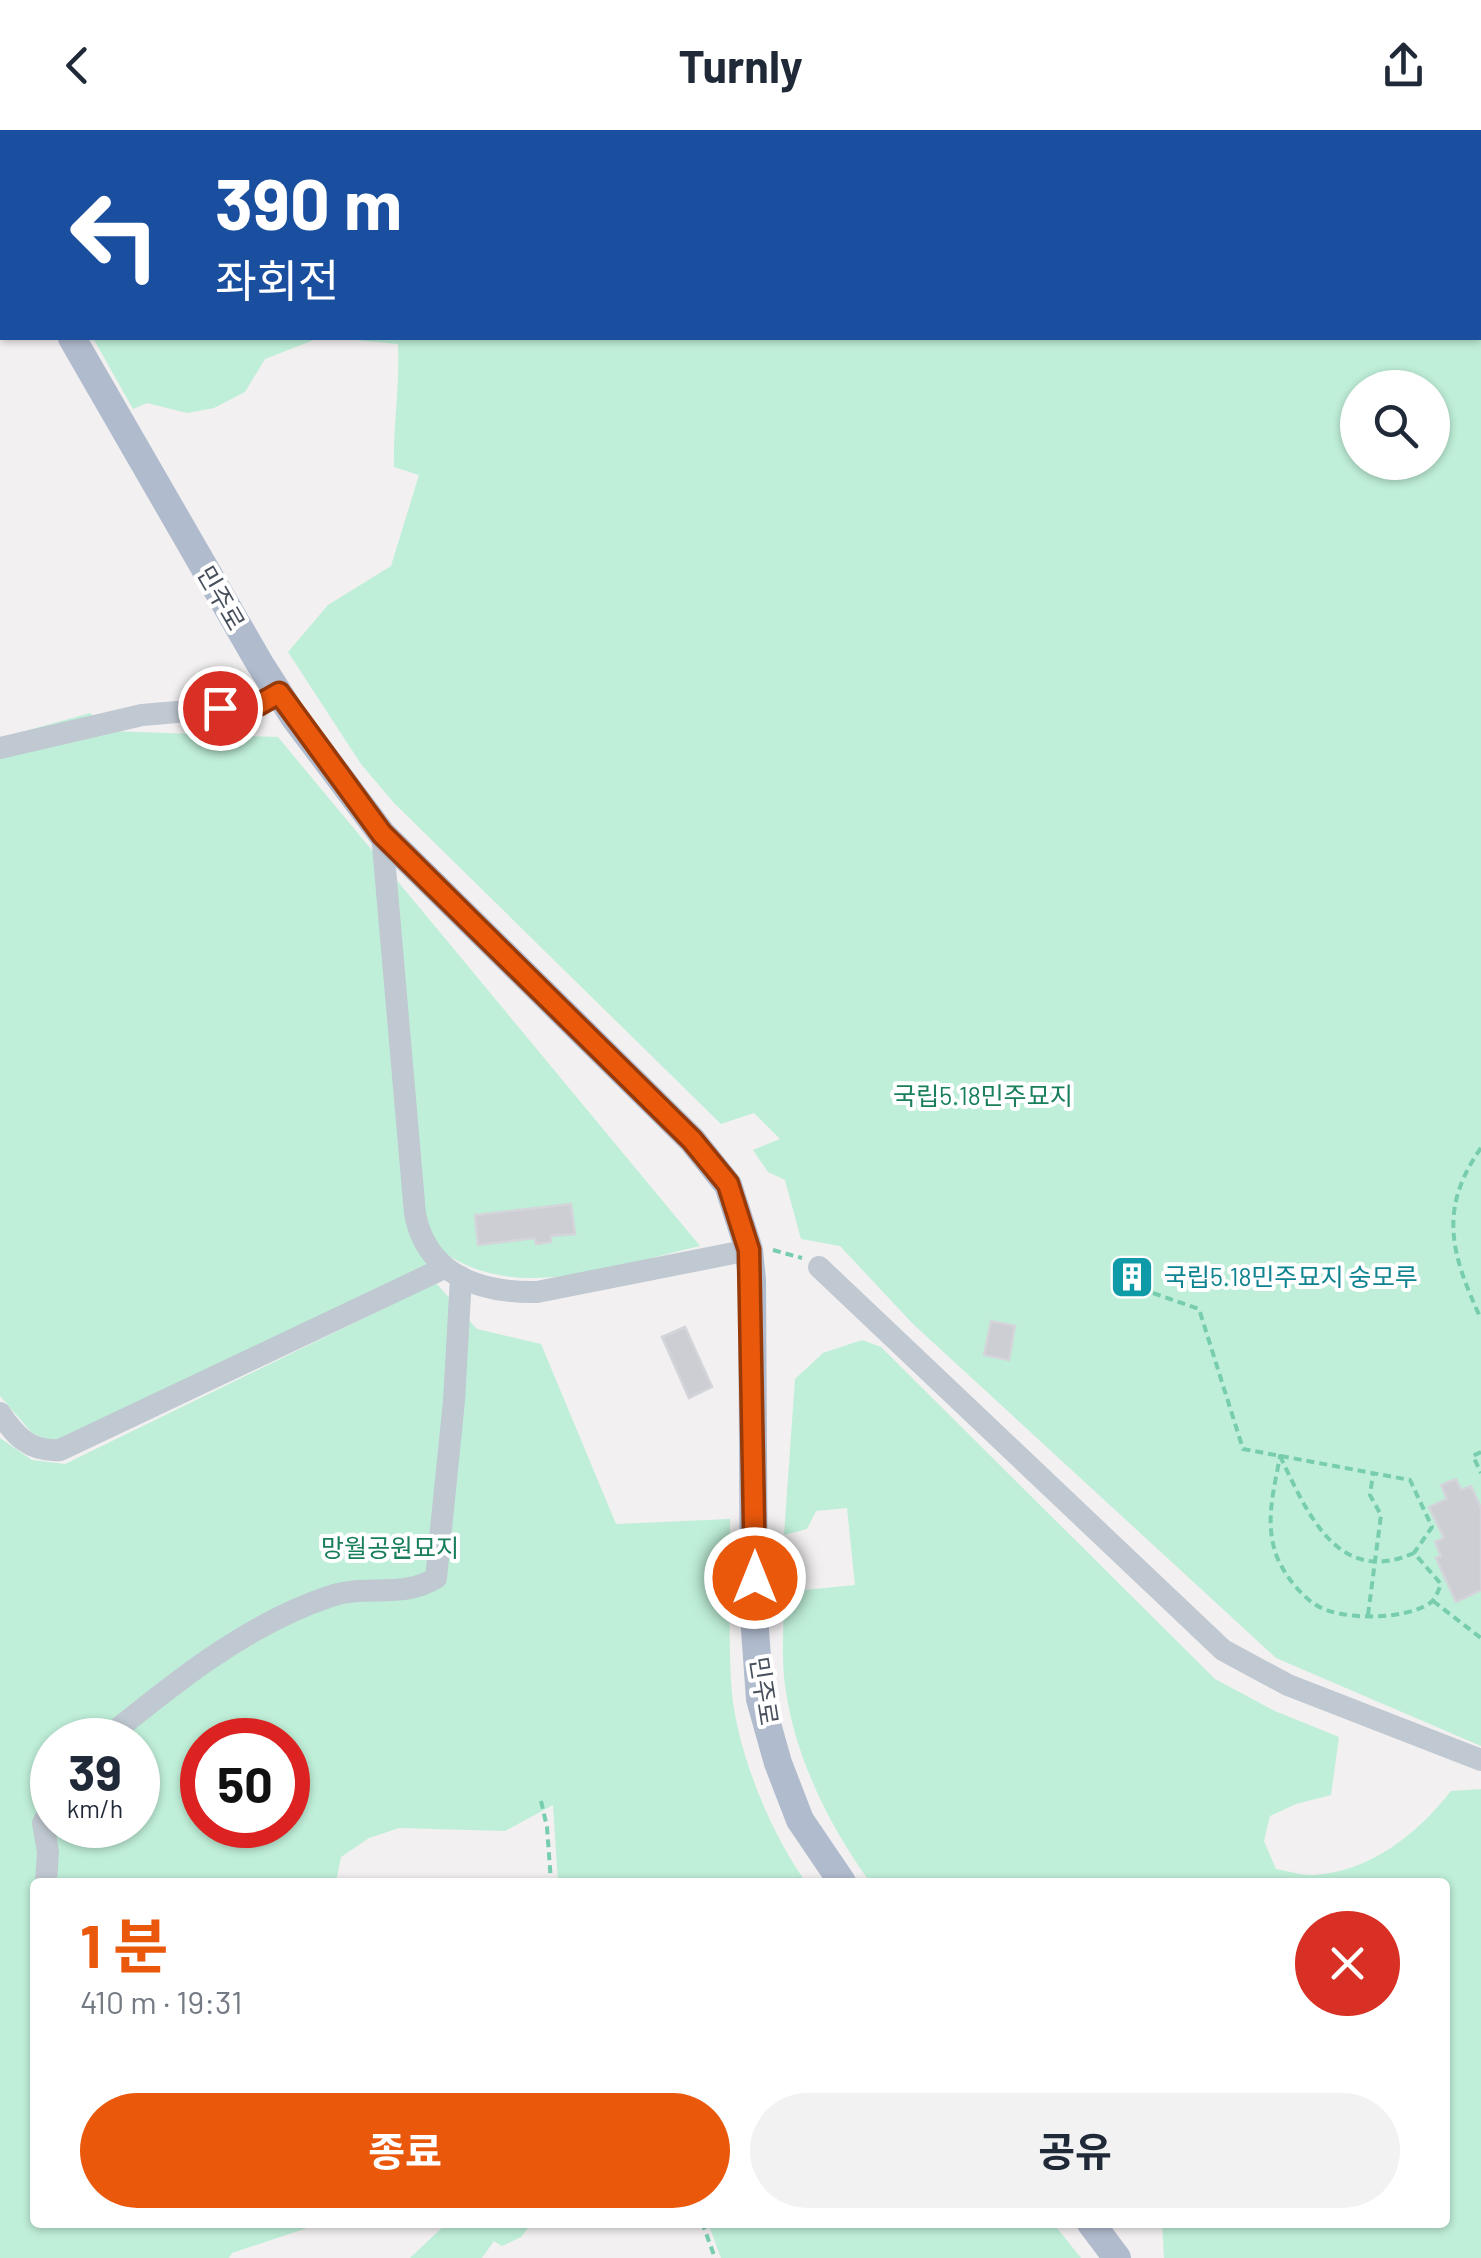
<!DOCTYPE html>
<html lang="ko">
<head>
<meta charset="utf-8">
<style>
	:root { --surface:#fff; --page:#f2f2f3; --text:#1f2937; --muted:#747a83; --accent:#ea580c }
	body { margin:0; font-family:Barlow,"Noto Sans KR",sans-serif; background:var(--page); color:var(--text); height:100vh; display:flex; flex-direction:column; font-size:38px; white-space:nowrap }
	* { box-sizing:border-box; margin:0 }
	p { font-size:32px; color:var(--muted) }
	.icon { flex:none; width:55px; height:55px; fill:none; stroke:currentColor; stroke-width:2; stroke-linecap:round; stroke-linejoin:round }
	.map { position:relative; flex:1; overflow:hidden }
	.sheet { position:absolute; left:30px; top:1748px; width:1420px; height:350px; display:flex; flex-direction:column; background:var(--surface); border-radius:10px; box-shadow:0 2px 8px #0004 }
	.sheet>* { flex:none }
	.hud { position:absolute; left:0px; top:0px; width:1482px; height:210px; box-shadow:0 2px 8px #0004; background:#1a4fa0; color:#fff; overflow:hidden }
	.fabs { position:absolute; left:1340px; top:240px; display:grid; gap:20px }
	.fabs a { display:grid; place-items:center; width:110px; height:110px; border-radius:50%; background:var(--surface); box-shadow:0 2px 8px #0004; font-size:50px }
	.speed { position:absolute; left:30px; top:1588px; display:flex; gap:20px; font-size:50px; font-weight:700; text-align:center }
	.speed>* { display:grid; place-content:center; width:130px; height:130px; border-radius:50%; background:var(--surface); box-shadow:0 2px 8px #0004; line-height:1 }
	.speed small { font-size:25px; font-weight:400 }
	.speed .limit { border:15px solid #d22; background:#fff; color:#111 }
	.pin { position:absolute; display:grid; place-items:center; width:85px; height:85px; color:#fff; margin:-42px; border:5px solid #fff; border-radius:50%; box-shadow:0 2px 10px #0007 }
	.me { position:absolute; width:110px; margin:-55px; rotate:0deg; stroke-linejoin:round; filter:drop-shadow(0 0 8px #0008) }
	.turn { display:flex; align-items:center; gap:35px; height:210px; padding:0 50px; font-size:45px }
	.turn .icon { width:130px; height:130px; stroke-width:2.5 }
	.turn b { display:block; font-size:70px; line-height:85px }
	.round { display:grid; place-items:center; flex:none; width:105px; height:105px; border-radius:52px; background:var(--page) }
	.summary { display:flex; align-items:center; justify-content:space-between; height:170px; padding:0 50px }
	h1 { font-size:60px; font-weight:700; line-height:75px; color:var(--accent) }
	.action { display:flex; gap:20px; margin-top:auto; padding:20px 50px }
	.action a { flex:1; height:115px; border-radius:60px; background:var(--accent); color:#fff; font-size:40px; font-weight:700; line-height:115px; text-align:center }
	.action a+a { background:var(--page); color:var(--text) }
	header { display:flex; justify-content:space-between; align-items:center; height:130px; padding:0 50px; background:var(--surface); font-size:45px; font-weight:700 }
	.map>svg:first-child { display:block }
</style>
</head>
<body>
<header><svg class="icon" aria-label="back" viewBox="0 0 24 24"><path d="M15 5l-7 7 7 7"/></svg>Turnly<svg class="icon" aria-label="share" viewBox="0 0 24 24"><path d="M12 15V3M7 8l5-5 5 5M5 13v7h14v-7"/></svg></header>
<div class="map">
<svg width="1481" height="2128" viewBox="0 0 1481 2128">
	<rect width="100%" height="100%" fill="#f2f0f0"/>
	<g fill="#bfefd8" fill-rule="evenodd">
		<path d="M 180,0 L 1481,0 L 1481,1616 L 1276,1528 L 913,1194 L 840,1116 L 801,1109 L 785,1050 L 768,1042 L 753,1020 L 780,1009 L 754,983 L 721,994 L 394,673 L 361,634 L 288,522 L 328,475 L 391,436 L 419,345 L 394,337 C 393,296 400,256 398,214 L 334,208 L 1480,208 L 1480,2 L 180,2 ZM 1358,258 L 1432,258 L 1432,332 L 1358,332 Z"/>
		<polygon points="93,208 319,208 265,229 245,262 214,278 187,283 147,273 133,279"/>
		<path d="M 90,583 L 110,601 L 278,607 L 700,1116 C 623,1133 524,1172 451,1127 L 55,1313 L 32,1303 L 0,1266 L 0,608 Z"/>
		<path d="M 436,1153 L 477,1199 L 541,1214 L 616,1394 L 730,1389 C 731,1443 728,1497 731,1551 C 734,1615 769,1701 806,1752 L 558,1752 L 553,1675 L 505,1701 L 399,1698 L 369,1708 L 341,1727 L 336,1752 L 35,1752 L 35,2092 L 322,2093 L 232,2123 L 229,2128 L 0,2128 L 0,1308 L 32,1330 L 65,1334 ZM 52,1610 L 138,1610 L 138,1695 L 52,1695 ZM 202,1610 L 288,1610 L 288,1695 L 202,1695 Z"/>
		<path d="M 862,1210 L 881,1217 L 1215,1549 L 1275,1581 L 1339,1607 L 1331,1665 L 1296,1674 L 1270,1686 L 1264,1711 L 1276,1739 C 1288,1741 1303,1746 1315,1745 C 1371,1741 1417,1704 1451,1661 L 1481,1659 L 1481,2128 L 1164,2128 L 1162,2093 L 1445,2092 L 1445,1752 L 870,1752 C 829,1696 794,1625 785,1555 C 781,1525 784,1493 784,1462 L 855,1455 L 847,1378 L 816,1381 L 807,1399 L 784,1405 L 795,1249 L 823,1223 Z"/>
		<polygon points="448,2092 532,2092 532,2093 521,2107 502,2116 494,2111 482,2128 410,2128"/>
		<polygon points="708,2093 1053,2093 1081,2128 721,2128"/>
	</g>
	<g fill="#cdced4" stroke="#d4d5db" stroke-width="2.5">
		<polygon points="571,1074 575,1104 551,1106 551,1112 536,1114 535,1108 478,1115 475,1085"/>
		<polygon points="1122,1129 1151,1139 1141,1166 1113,1156"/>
		<polygon points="991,1191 1015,1196 1009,1230 984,1225"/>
		<polygon points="685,1197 712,1257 689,1268 662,1207"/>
		<polygon points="1456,1349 1461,1360 1471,1356 1481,1378 1481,1460 1456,1472 1436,1428 1441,1426 1435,1412 1444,1408 1429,1377 1447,1369 1441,1355"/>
	</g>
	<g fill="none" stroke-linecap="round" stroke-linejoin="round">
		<g stroke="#77cdae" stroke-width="4" stroke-dasharray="8 5" stroke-linecap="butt">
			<path d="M 1481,1018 C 1437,1080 1452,1126 1481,1189"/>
			<polyline points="773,1120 802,1128"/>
			<polyline points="1153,1163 1199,1179 1243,1319 1410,1350 1432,1397 1414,1423"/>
			<polyline points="1481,1322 1473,1326 1481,1343"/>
			<path d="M 1280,1326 C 1307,1382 1337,1457 1414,1423 L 1441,1454 C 1438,1461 1436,1469 1430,1473 C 1406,1490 1340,1491 1316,1475 C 1300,1465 1284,1444 1277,1427 C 1264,1393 1274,1360 1280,1326 Z"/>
			<polyline points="1433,1471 1481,1508"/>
			<polyline points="1368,1485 1381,1385 1370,1365 1373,1344"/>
			<polyline points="541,1671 547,1697 551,1752"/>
			<polyline points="702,2092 715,2128"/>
		</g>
		<g stroke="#c0c8d1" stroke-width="22">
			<polyline points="0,618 142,585 258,575 279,563"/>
			<path d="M 382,704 L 415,1084 C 427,1145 480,1163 537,1162 L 749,1120"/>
			<polyline points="819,1137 1223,1520 1288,1555 1481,1630"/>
			<path d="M 0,1283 C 15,1306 30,1322 60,1320 L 444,1138"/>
			<path d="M 104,1610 C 173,1554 246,1494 331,1466 C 367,1454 402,1469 436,1448 L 454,1271 L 461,1147"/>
			<polyline points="46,1752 48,1722 43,1693 52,1677"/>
		</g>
		<g stroke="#b0bbce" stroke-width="28">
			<polyline points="0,79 2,84"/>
			<polyline points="72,208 260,534 294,587 382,704 692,1010 728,1055 749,1120 752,1150 754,1486 760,1569 778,1633 800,1690 842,1752"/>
			<polyline points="1090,2092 1117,2128"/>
		</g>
	</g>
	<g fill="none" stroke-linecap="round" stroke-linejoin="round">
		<g stroke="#983908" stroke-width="25">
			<polyline id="route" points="220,578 258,575 279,563 382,704 692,1010 728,1054 749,1120 755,1448"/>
		</g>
		<use href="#route" stroke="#ea580c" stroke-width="18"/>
	</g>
	<defs>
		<g id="building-square" transform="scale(2.25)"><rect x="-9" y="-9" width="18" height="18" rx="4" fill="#0f9aa8" stroke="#fff"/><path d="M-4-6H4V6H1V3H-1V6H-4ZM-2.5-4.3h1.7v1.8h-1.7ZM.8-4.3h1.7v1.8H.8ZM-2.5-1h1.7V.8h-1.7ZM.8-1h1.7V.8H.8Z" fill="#fff"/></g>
	</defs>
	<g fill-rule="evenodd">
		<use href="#building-square" x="1132" y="1147"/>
	</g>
	<g text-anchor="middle" stroke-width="8" stroke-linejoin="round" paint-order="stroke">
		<g font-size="25" fill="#48505d" stroke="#fff">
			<text transform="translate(221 468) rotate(60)" y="9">민주로</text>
			<text transform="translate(764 1561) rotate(81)" y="9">민주로</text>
		</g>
		<g font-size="25" fill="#187f5a" stroke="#fff">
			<text x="983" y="975">국립5.18민주묘지</text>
			<text x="390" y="1427">망월공원묘지</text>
		</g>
		<g font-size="25" fill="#0d838f" stroke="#fff" text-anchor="start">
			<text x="1164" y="1156">국립5.18민주묘지 숭모루</text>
		</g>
	</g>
</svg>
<div class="fabs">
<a><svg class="icon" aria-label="search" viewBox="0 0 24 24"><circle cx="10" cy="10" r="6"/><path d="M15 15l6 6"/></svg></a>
</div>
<div class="speed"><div>39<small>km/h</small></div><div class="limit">50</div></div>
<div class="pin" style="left:220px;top:578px;background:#d93025"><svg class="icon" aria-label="arrive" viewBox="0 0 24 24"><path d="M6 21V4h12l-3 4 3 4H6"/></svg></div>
<svg class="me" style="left:755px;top:1448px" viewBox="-20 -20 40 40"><circle r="17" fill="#ea580c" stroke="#fff" stroke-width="3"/><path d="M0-11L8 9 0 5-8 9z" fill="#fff"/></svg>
<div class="hud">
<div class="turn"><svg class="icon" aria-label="left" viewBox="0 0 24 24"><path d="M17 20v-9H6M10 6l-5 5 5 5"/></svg><div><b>390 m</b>좌회전</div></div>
</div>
<section class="sheet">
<div class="summary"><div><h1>1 분</h1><p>410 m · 19:31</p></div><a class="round" style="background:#d93025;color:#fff"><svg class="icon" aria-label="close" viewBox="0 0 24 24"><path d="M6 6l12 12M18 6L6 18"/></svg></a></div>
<div class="action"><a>종료</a><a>공유</a></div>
</section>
</div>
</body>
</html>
